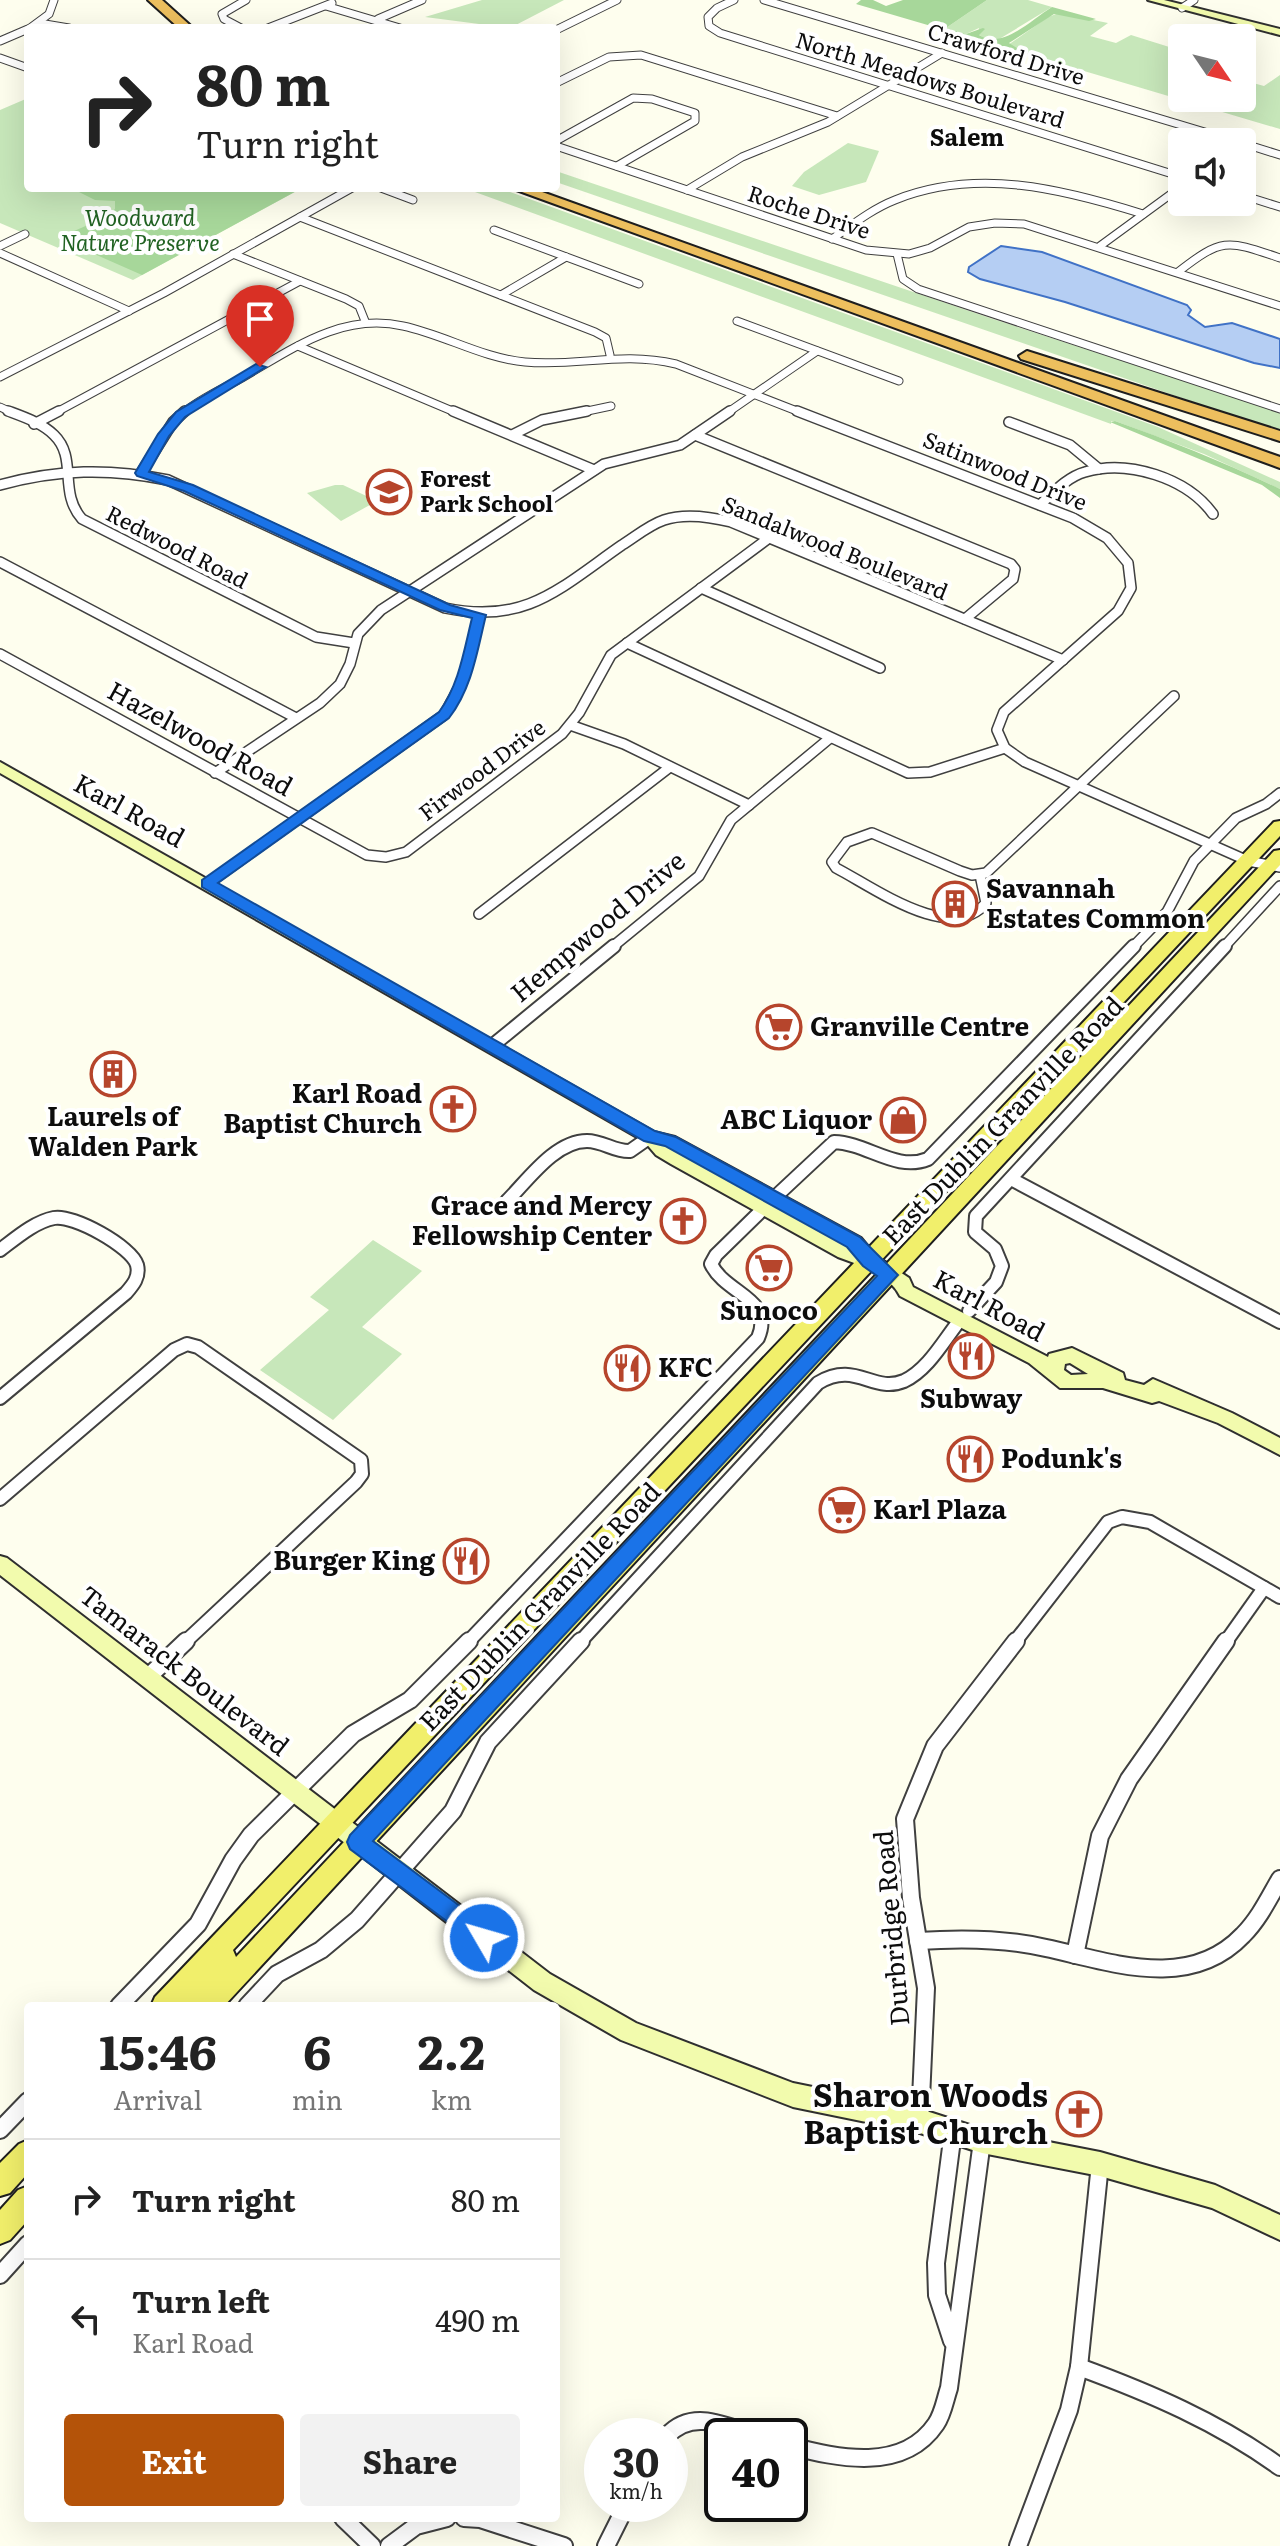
<!DOCTYPE html>
<html lang="en">
<head>
<meta charset="utf-8">
<style>
	:root { --surface:#fff; --page:#f2f2f2; --text:#222; --muted:#767676; --line:#e0e0e0; --accent:#b45309 }
	body { margin:0; font-family:Literata,serif; background:var(--page); color:var(--text); height:100vh; display:flex; flex-direction:column; font-size:30px; white-space:nowrap }
	* { box-sizing:border-box; margin:0 }
	p { font-size:26px; color:var(--muted) }
	.icon { flex:none; width:44px; height:44px; fill:none; stroke:currentColor; stroke-width:2; stroke-linecap:round; stroke-linejoin:round }
	.map { position:relative; flex:1; overflow:hidden }
	.panel { position:absolute; left:24px; top:2002px; width:536px; height:520px; display:flex; flex-direction:column; background:var(--surface); border-radius:8px; box-shadow:0 8px 32px #0002 }
	.panel>* { flex:none }
	.hud { position:absolute; left:24px; top:24px; width:536px; height:168px; border-radius:8px; box-shadow:0 8px 32px #0002; background:#fff; color:var(--text); overflow:hidden }
	.needle { width:52px; rotate:125deg }
	.fabs { position:absolute; left:1168px; top:24px; display:grid; gap:16px }
	.fabs a { display:grid; place-items:center; width:88px; height:88px; border-radius:8px; background:var(--surface); box-shadow:0 8px 32px #0002; font-size:40px }
	.speed { position:absolute; left:584px; top:2418px; display:flex; gap:16px; font-size:40px; font-weight:700; text-align:center }
	.speed>* { display:grid; place-content:center; width:104px; height:104px; border-radius:50%; background:var(--surface); box-shadow:0 8px 32px #0002; line-height:1 }
	.speed small { font-size:20px; font-weight:400 }
	.speed .limit { border:4px solid #111; border-radius:12px; background:#fff; color:#111 }
	.pin { position:absolute; display:grid; place-items:center; width:68px; height:68px; color:#fff; margin:-82px -34px; border-radius:50% 50% 50% 0; rotate:-45deg; box-shadow:0 0 8px #0007 }
	.pin .icon { rotate:45deg }
	.me { position:absolute; width:88px; margin:-44px; rotate:308deg; stroke-linejoin:round; filter:drop-shadow(0 0 6px #0008) }
	.turn { display:flex; align-items:center; gap:28px; height:168px; padding:0 40px; font-size:36px }
	.turn .icon { width:104px; height:104px; stroke-width:2.5 }
	.turn b { display:block; font-size:56px; line-height:68px }
	.eta { display:flex; justify-content:space-evenly; align-items:center; height:136px; text-align:center }
	.eta b { font-size:48px; font-weight:700; line-height:56px }
	.primary-button { display:flex; gap:16px; margin-top:auto; padding:16px 40px }
	.primary-button a { flex:1; height:92px; border-radius:8px; background:var(--accent); color:#fff; font-size:32px; font-weight:700; line-height:92px; text-align:center }
	.primary-button a+a { background:var(--page); color:var(--text) }
	ul { padding:0; list-style:none }
	li { display:flex; align-items:center; gap:24px; height:120px; padding:0 40px; border-top:2px solid var(--line) }
	li div { flex:1 }
	li b { display:block; font-size:30px }
	li em { font-style:normal }
	.map>svg:first-child { display:block }
</style>
</head>
<body>
<div class="map">
<svg width="1280" height="2546" viewBox="0 0 1280 2546">
	<rect width="100%" height="100%" fill="#fefeee"/>
	<g fill="#c7e7ba">
		<polygon points="482,0 564,0 510,28 425,17"/>
		<polygon points="987,0 1028,0 1052,7 996,41 987,40 978,34 979,28 966,34 946,28"/>
		<polygon points="1059,13 1108,23 1090,36 1116,43 1131,35 1182,51 1182,98 1242,98 1242,80 1264,86 1280,75 1280,129 1020,52 1022,52 1008,45 1048,17"/>
		<polygon points="28,98 28,188 302,188 133,280 0,223 0,110"/>
		<polygon points="848,143 879,151 866,182 819,195 792,186 804,172"/>
		<polygon points="556,171 993,319 1280,412 1280,432 556,182"/>
		<polygon points="464,188 499,188 1158,427 1280,482 1280,489 1204,454 1115,421 1111,421 1111,424"/>
		<polygon points="335,485 343,485 377,501 341,521 307,493"/>
		<polygon points="373,1240 422,1271 362,1327 402,1354 333,1420 260,1370 329,1310 310,1297"/>
	</g>
	<g fill="#a7d79a">
		<path d="M 861,0 L 873,0 L 886,6 L 903,0 L 987,0 L 946,28 L 966,34 L 983,28 L 985,29 L 979,35 C 1002,50 1031,20 1052,7 L 1096,19 L 1089,21 L 1054,14 L 1009,43 L 1023,52 L 1020,52 L 856,4 Z"/>
		<polygon points="71,188 302,188 142,275 58,238 104,218 115,209 115,201 95,200"/>
		<path d="M 1115,421 C 1171,441 1226,463 1280,489 L 1280,498 L 1262,485 L 1110,422 Z"/>
	</g>
	<polygon fill="#b5cef3" stroke="#4072c6" stroke-width="2" points="1001,246 1042,252 1187,305 1191,310 1188,315 1205,327 1232,323 1280,339 1280,368 1254,363 1065,302 980,279 968,272 969,267"/>
	<g fill="none" stroke-linecap="round" stroke-linejoin="round">
		<g stroke="#404040" stroke-width="9">
			<g id="street-far3">
				<polyline points="734,0 717,8 708,17 709,26 720,33 1182,177"/>
				<polyline points="764,0 1238,142"/>
				<polyline points="326,6 400,28"/>
				<polyline points="1182,8 1194,0"/>
				<polyline points="378,19 422,0"/>
				<polyline points="39,23 69,28"/>
				<polyline points="30,28 49,14 54,0"/>
				<polyline points="241,28 224,19 222,14 246,0"/>
				<polyline points="268,28 332,3"/>
				<polyline points="556,30 617,0"/>
				<polyline points="0,41 28,29"/>
				<polyline points="0,58 28,68"/>
				<polyline points="556,83 609,57 641,55 837,116"/>
				<polyline points="556,141 633,98 652,99 695,113 695,121 617,166"/>
				<polyline points="1242,143 1280,155"/>
				<polyline points="556,146 866,250 909,254 930,248 969,227 995,223 1024,224 1280,306"/>
				<polyline points="381,188 413,200"/>
				<polyline points="687,190 742,157 828,122 942,53"/>
				<polyline points="1242,195 1280,207"/>
				<polyline points="300,217 595,332 606,338 610,355"/>
				<polyline points="494,230 639,284"/>
				<path d="M 832,239 C 852,225 872,209 895,200 C 977,167 1063,189 1143,214"/>
				<polyline points="0,246 25,234"/>
				<polyline points="1100,246 1182,186"/>
				<polyline points="0,253 129,311"/>
				<polyline points="233,254 346,299 359,306 365,321"/>
				<polyline points="897,254 903,279 918,289 1280,409"/>
				<path d="M 1178,272 C 1223,237 1227,240 1280,258"/>
				<polyline points="501,295 566,257"/>
				<polyline points="737,321 899,381"/>
				<polyline points="298,346 457,413"/>
				<polyline points="0,377 164,293 352,188"/>
				<polyline points="0,407 13,413"/>
				<polyline points="55,413 300,281"/>
				<path d="M 183,413 C 199,399 222,389 240,379 C 291,350 341,312 403,326 C 445,335 482,358 525,362 C 578,367 621,351 676,364 L 802,413"/>
				<polyline points="578,413 611,406"/>
				<polyline points="727,413 817,351"/>
			</g>
		</g>
		<g stroke="#404040" stroke-width="12">
			<g id="street-far2">
				<path d="M 8,411 C 24,417 42,423 54,435 C 78,458 58,492 82,519 L 316,637 L 354,643"/>
				<polyline points="453,411 594,470"/>
				<polyline points="797,411 1073,518 1107,538 1128,563 1131,588 1118,611 1004,712 997,730 1005,748 1025,762 1248,861 1280,867"/>
				<polyline points="1009,422 1070,445 1099,469"/>
				<polyline points="34,424 59,411"/>
				<polyline points="512,435 542,420 587,411"/>
				<polyline points="695,435 1011,564 1015,569 1013,579 965,619"/>
				<polyline points="141,473 173,422 185,411"/>
				<path d="M 0,485 C 57,469 110,468 168,480 L 445,608 C 526,625 560,588 622,545 C 635,537 649,525 664,520 C 685,513 711,517 731,522 L 1063,660"/>
				<path d="M 1040,505 C 1053,493 1067,477 1085,472 C 1128,459 1187,478 1213,514"/>
				<polyline points="0,562 296,718"/>
				<polyline points="701,588 880,668"/>
				<polyline points="627,643 908,773 930,772 1005,748"/>
				<polyline points="0,654 367,855 386,857 406,852 562,734 579,713 611,655 769,538"/>
				<polyline points="573,726 624,744 749,805"/>
				<polyline points="215,773 320,703 340,684 350,664 358,634 381,610 604,464 680,445 730,411"/>
				<path d="M 980,875 L 986,903 C 951,945 873,887 836,868 L 832,862 L 847,842 L 872,833 L 960,871 L 972,875 L 986,873 L 1174,696"/>
				<polyline points="207,884 444,715 463,680 479,615"/>
				<polyline points="479,914 670,767"/>
				<polyline points="611,948 699,876 731,820 830,738"/>
				<polyline points="1132,948 1167,912 1194,861 1236,818 1266,804 1280,793"/>
				<polyline points="1223,948 1280,886"/>
			</g>
		</g>
		<g stroke="#404040" stroke-width="16">
			<g id="street-far1">
				<polyline points="492,1046 614,946"/>
				<polyline points="1011,1179 1280,1322"/>
				<path d="M 773,1199 L 834,1142 C 867,1143 896,1172 928,1159 L 1134,946"/>
				<path d="M 507,1201 C 528,1180 555,1141 587,1141 C 603,1141 615,1152 630,1151 L 650,1137"/>
				<path d="M 0,1250 C 16,1238 34,1222 54,1218 C 73,1214 132,1247 137,1265 C 140,1277 133,1285 126,1293 L 0,1398"/>
				<polyline points="969,1311 996,1282 1002,1266 995,1249 975,1232 976,1216 1225,946"/>
				<polyline points="0,1499 174,1350 187,1344 198,1347 361,1460 362,1474 356,1482 184,1643"/>
				<path d="M 467,1643 L 758,1338 C 775,1298 726,1295 711,1264 L 716,1255 L 764,1208"/>
				<path d="M 579,1643 L 818,1383 C 856,1360 873,1394 904,1381 C 928,1370 944,1340 960,1320"/>
				<polyline points="1014,1643 1108,1522 1122,1517 1150,1522 1280,1597"/>
				<polyline points="1225,1643 1264,1588"/>
			</g>
		</g>
		<g stroke="#404040" stroke-width="20">
			<g id="street">
				<polyline points="147,1678 186,1641"/>
				<path d="M 918,1941 C 961,1938 1004,1938 1046,1948 C 1111,1962 1189,1992 1243,1935 C 1259,1919 1269,1898 1280,1879"/>
				<polyline points="1075,1955 1100,1836 1129,1779 1226,1641"/>
				<polyline points="119,2006 198,1924 233,1860 251,1835 353,1734 410,1700 469,1641"/>
				<polyline points="247,2006 277,1974 321,1950 357,1920 453,1811 488,1742 581,1641"/>
				<polyline points="920,2121 926,1988 911,1898 905,1819 935,1746 1016,1641"/>
				<polyline points="0,2130 28,2101"/>
				<polyline points="0,2275 28,2244"/>
				<polyline points="952,2341 937,2295 936,2263 953,2132"/>
				<path d="M 1079,2367 C 1150,2393 1218,2422 1280,2467"/>
				<path d="M 667,2436 C 692,2408 726,2426 756,2436"/>
				<path d="M 790,2446 C 838,2458 903,2473 936,2424 C 943,2414 945,2400 949,2388 L 982,2141"/>
				<polyline points="343,2518 372,2546"/>
				<polyline points="464,2518 480,2519 564,2546"/>
				<polyline points="389,2546 416,2526 447,2518"/>
				<polyline points="606,2546 627,2504"/>
				<polyline points="1018,2546 1069,2410 1079,2367 1100,2164"/>
			</g>
		</g>
		<g stroke="#2f2f2f" stroke-width="4">
			<g id="secondary">
				<polygon points="1148,0 1164,0 1280,29 1280,35"/>
				<path d="M 0,762 L 654,1132 L 675,1137 L 861,1238 L 876,1256 L 909,1278 L 913,1287 L 1048,1357 L 1049,1354 L 1072,1348 L 1123,1373 L 1125,1380 L 1144,1385 L 1153,1379 L 1232,1413 L 1280,1438 L 1280,1455 L 1218,1423 L 1159,1401 L 1152,1403 L 1103,1388 L 1060,1388 L 1029,1363 L 900,1296 C 889,1274 860,1265 838,1257 L 671,1164 L 656,1155 L 644,1141 L 0,773 ZM 1070,1363 L 1088,1374 L 1071,1375 L 1064,1370 L 1065,1364 Z"/>
				<polygon points="0,1556 7,1558 550,1974 636,2023 793,2083 920,2109 982,2129 1100,2152 1215,2185 1280,2215 1280,2240 1212,2208 1100,2176 982,2153 920,2133 793,2107 621,2040 534,1990 0,1575"/>
			</g>
		</g>
		<g stroke="#1e1e1e" stroke-width="4">
			<g id="primary">
				<polygon points="1280,821 1280,836 233,1950 236,1957 1274,851 1280,850 1280,865 224,2006 151,2006 155,1997 1274,822"/>
				<polygon points="28,2140 28,2173 10,2193 0,2196 0,2163 19,2144"/>
				<polygon points="28,2186 28,2220 10,2240 0,2244 0,2210 18,2190"/>
			</g>
		</g>
		<g stroke="#1e1e1e" stroke-width="4">
			<g id="highway">
				<polygon points="148,0 162,0 193,28 179,28"/>
				<polygon points="511,188 531,188 1280,457 1280,468"/>
				<polygon points="1027,351 1280,431 1280,441 1021,359 1019,356"/>
			</g>
		</g>
		<use href="#street-far3" stroke="#fff" stroke-width="7"/>
		<use href="#street-far2" stroke="#fff" stroke-width="9"/>
		<use href="#street-far1" stroke="#fff" stroke-width="12"/>
		<use href="#street" stroke="#fff" stroke-width="16"/>
		<use href="#secondary" fill="#f2fbad" fill-rule="evenodd"/>
		<use href="#primary" fill="#f1ef6b" fill-rule="evenodd"/>
		<use href="#highway" fill="#edbf5e" fill-rule="evenodd"/>
	</g>
	<path fill="#1a73e8" stroke="#114b97" stroke-width="2" d="M 256,364 L 266,367 L 185,417 L 169,436 L 149,472 L 193,485 L 450,605 L 486,615 C 477,652 472,688 449,718 L 218,883 L 655,1131 L 676,1137 L 860,1237 L 898,1275 L 373,1841 L 492,1930 L 495,1938 L 492,1946 L 484,1949 L 350,1849 L 347,1842 L 350,1835 L 877,1276 L 863,1266 L 847,1247 L 665,1146 L 644,1141 L 202,887 L 202,880 L 439,712 C 459,685 464,650 472,618 L 440,610 L 184,491 L 137,476 L 135,473 L 158,434 L 176,412 Z"/>
	<defs>
		<g id="school-ring" transform="scale(2.3)"><circle r="9.5" fill="#fff" stroke="#b6452c" stroke-width="1.5"/><path d="M0-5L7-2L0 1L-7-2ZM-4 1L0 2.5L4 1V4Q0 6-4 4Z" fill="#b6452c"/></g>
		<g id="building-ring" transform="scale(2.3)"><circle r="9.5" fill="#fff" stroke="#b6452c" stroke-width="1.5"/><path d="M-4-6H4V6H1V3H-1V6H-4ZM-2.5-4.3h1.7v1.8h-1.7ZM.8-4.3h1.7v1.8H.8ZM-2.5-1h1.7V.8h-1.7ZM.8-1h1.7V.8H.8Z" fill="#b6452c"/></g>
		<g id="supermarket-ring" transform="scale(2.3)"><circle r="9.5" fill="#fff" stroke="#b6452c" stroke-width="1.5"/><path d="M-6-5.5h2.5l.6 2H6L4.5 2H-2.5L-4.4-4H-6ZM-1.5 3.2a1.3 1.3 0 1 0 .1 0ZM3 3.2a1.3 1.3 0 1 0 .1 0Z" fill="#b6452c"/></g>
		<g id="church-ring" transform="scale(2.3)"><circle r="9.5" fill="#fff" stroke="#b6452c" stroke-width="1.5"/><path d="M-1.2-6h2.4v3.5h3.3v2.4h-3.3V6h-2.4V-.1h-3.3v-2.4h3.3Z" fill="#b6452c"/></g>
		<g id="shop-ring" transform="scale(2.3)"><circle r="9.5" fill="#fff" stroke="#b6452c" stroke-width="1.5"/><path d="M-5-2.5h2.3a2.7 3.5 0 0 1 5.4 0H5L5.5 6h-11ZM-1.5-2.5h3a1.5 2.3 0 0 0-3 0Z" fill="#b6452c"/></g>
		<g id="restaurant-ring" transform="scale(2.3)"><circle r="9.5" fill="#fff" stroke="#b6452c" stroke-width="1.5"/><path d="M-5-6h1v4h1v-4h1v4h1v-4h1v5L-1.5 .5V6h-2V.5L-5-1ZM5-6V6H3V1.5H1.5Q1.5-4 5-6Z" fill="#b6452c"/></g>
	</defs>
	<g fill-rule="evenodd">
		<use href="#school-ring" x="389" y="492"/>
		<use href="#building-ring" x="955" y="904"/>
		<use href="#supermarket-ring" x="779" y="1027"/>
		<use href="#building-ring" x="113" y="1074"/>
		<use href="#church-ring" x="453" y="1109"/>
		<use href="#shop-ring" x="903" y="1120"/>
		<use href="#church-ring" x="683" y="1221"/>
		<use href="#supermarket-ring" x="769" y="1268"/>
		<use href="#restaurant-ring" x="971" y="1356"/>
		<use href="#restaurant-ring" x="627" y="1368"/>
		<use href="#restaurant-ring" x="970" y="1459"/>
		<use href="#supermarket-ring" x="842" y="1510"/>
		<use href="#restaurant-ring" x="466" y="1561"/>
		<use href="#church-ring" x="1079" y="2114"/>
	</g>
	<g text-anchor="middle" stroke-width="8" stroke-linejoin="round" paint-order="stroke">
		<g font-size="22" fill="#0d0d0d" stroke="#fff">
			<text transform="translate(1006 54) rotate(17)" y="8">Crawford Drive</text>
			<text transform="translate(930 80) rotate(17)" y="8">North Meadows Boulevard</text>
			<text transform="translate(809 212) rotate(18)" y="8">Roche Drive</text>
			<text transform="translate(1005 471) rotate(22)" y="8">Satinwood Drive</text>
			<text transform="translate(177 547) rotate(27)" y="8">Redwood Road</text>
			<text transform="translate(835 548) rotate(22)" y="8">Sandalwood Boulevard</text>
			<text transform="translate(482 770) rotate(-37)" y="8">Firwood Drive</text>
		</g>
		<g font-size="22" font-style="italic" fill="#216222" stroke="#fff">
			<text x="140" y="226">Woodward<tspan x="140" dy="25">Nature Preserve</tspan></text>
		</g>
		<g font-size="22" font-weight="bold" fill="#0d0d0d" stroke="#fff" text-anchor="start">
			<text x="420" y="487">Forest<tspan x="420" dy="25">Park School</tspan></text>
		</g>
		<g font-size="24" font-weight="bold" fill="#0d0d0d" stroke="#fff">
			<text x="967" y="146">Salem</text>
		</g>
		<g font-size="26" fill="#0d0d0d" stroke="#fff">
			<text transform="translate(200 739) rotate(29)" y="9">Hazelwood Road</text>
			<text transform="translate(129 811) rotate(29)" y="9">Karl Road</text>
			<text transform="translate(598 927) rotate(-40)" y="9">Hempwood Drive</text>
			<text transform="translate(1003 1121) rotate(-46)" y="9">East Dublin Granville Road</text>
			<text transform="translate(989 1306) rotate(28)" y="9">Karl Road</text>
			<text transform="translate(540 1607) rotate(-46)" y="9">East Dublin Granville Road</text>
			<text transform="translate(184 1671) rotate(38)" y="9">Tamarack Boulevard</text>
			<text transform="translate(892 1928) rotate(-95)" y="9">Durbridge Road</text>
		</g>
		<g font-size="26" font-weight="bold" fill="#0d0d0d" stroke="#fff" text-anchor="start">
			<text x="986" y="898">Savannah<tspan x="986" dy="30">Estates Common</tspan></text>
			<text x="810" y="1036">Granville Centre</text>
			<text x="422" y="1103" text-anchor="end">Karl Road<tspan x="422" dy="30">Baptist Church</tspan></text>
			<text x="113" y="1126" text-anchor="middle">Laurels of<tspan x="113" dy="30">Walden Park</tspan></text>
			<text x="872" y="1129" text-anchor="end">ABC Liquor</text>
			<text x="652" y="1215" text-anchor="end">Grace and Mercy<tspan x="652" dy="30">Fellowship Center</tspan></text>
			<text x="769" y="1320" text-anchor="middle">Sunoco</text>
			<text x="658" y="1377">KFC</text>
			<text x="971" y="1408" text-anchor="middle">Subway</text>
			<text x="1001" y="1468">Podunk's</text>
			<text x="873" y="1519">Karl Plaza</text>
			<text x="435" y="1570" text-anchor="end">Burger King</text>
		</g>
		<g font-size="32" font-weight="bold" fill="#0d0d0d" stroke="#fff" text-anchor="end">
			<text x="1048" y="2107">Sharon Woods<tspan x="1048" dy="37">Baptist Church</tspan></text>
		</g>
	</g>
</svg>
<div class="fabs">
<a><svg class="needle" viewBox="-14 -14 28 28"><path d="M0-13l5 13h-10z" fill="#e53935"/><path d="M0 13l5-13h-10z" fill="#767676"/></svg></a>
<a><svg class="icon" aria-label="sound" viewBox="0 0 24 24"><path d="M4 9h4l5-4v14l-5-4H4zM17 9q2 3 0 6"/></svg></a>
</div>
<div class="speed"><div>30<small>km/h</small></div><div class="limit">40</div></div>
<div class="pin" style="left:260px;top:367px;background:#d93025"><svg class="icon" aria-label="arrive" viewBox="0 0 24 24"><path d="M6 21V4h12l-3 4 3 4H6"/></svg></div>
<svg class="me" style="left:484px;top:1938px" viewBox="-20 -20 40 40"><circle r="17" fill="#1a73e8" stroke="#fff" stroke-width="3"/><path d="M0-11L8 9 0 5-8 9z" fill="#fff"/></svg>
<div class="hud">
<div class="turn"><svg class="icon" aria-label="right" viewBox="0 0 24 24"><path d="M7 20v-9h11M14 6l5 5-5 5"/></svg><div><b>80 m</b>Turn right</div></div>
</div>
<section class="panel">
<div class="eta">
<div><b>15:46</b><p>Arrival</p></div>
<div><b>6</b><p>min</p></div>
<div><b>2.2</b><p>km</p></div>
</div>
<ul>
<li><svg class="icon" aria-label="right" viewBox="0 0 24 24"><path d="M7 20v-9h11M14 6l5 5-5 5"/></svg><div><b>Turn right</b></div><em>80 m</em></li>
<li><svg class="icon" aria-label="left" viewBox="0 0 24 24"><path d="M17 20v-9H6M10 6l-5 5 5 5"/></svg><div><b>Turn left</b><p>Karl Road</p></div><em>490 m</em></li>
</ul>
<div class="primary-button"><a>Exit</a><a>Share</a></div>
</section>
</div>
</body>
</html>
